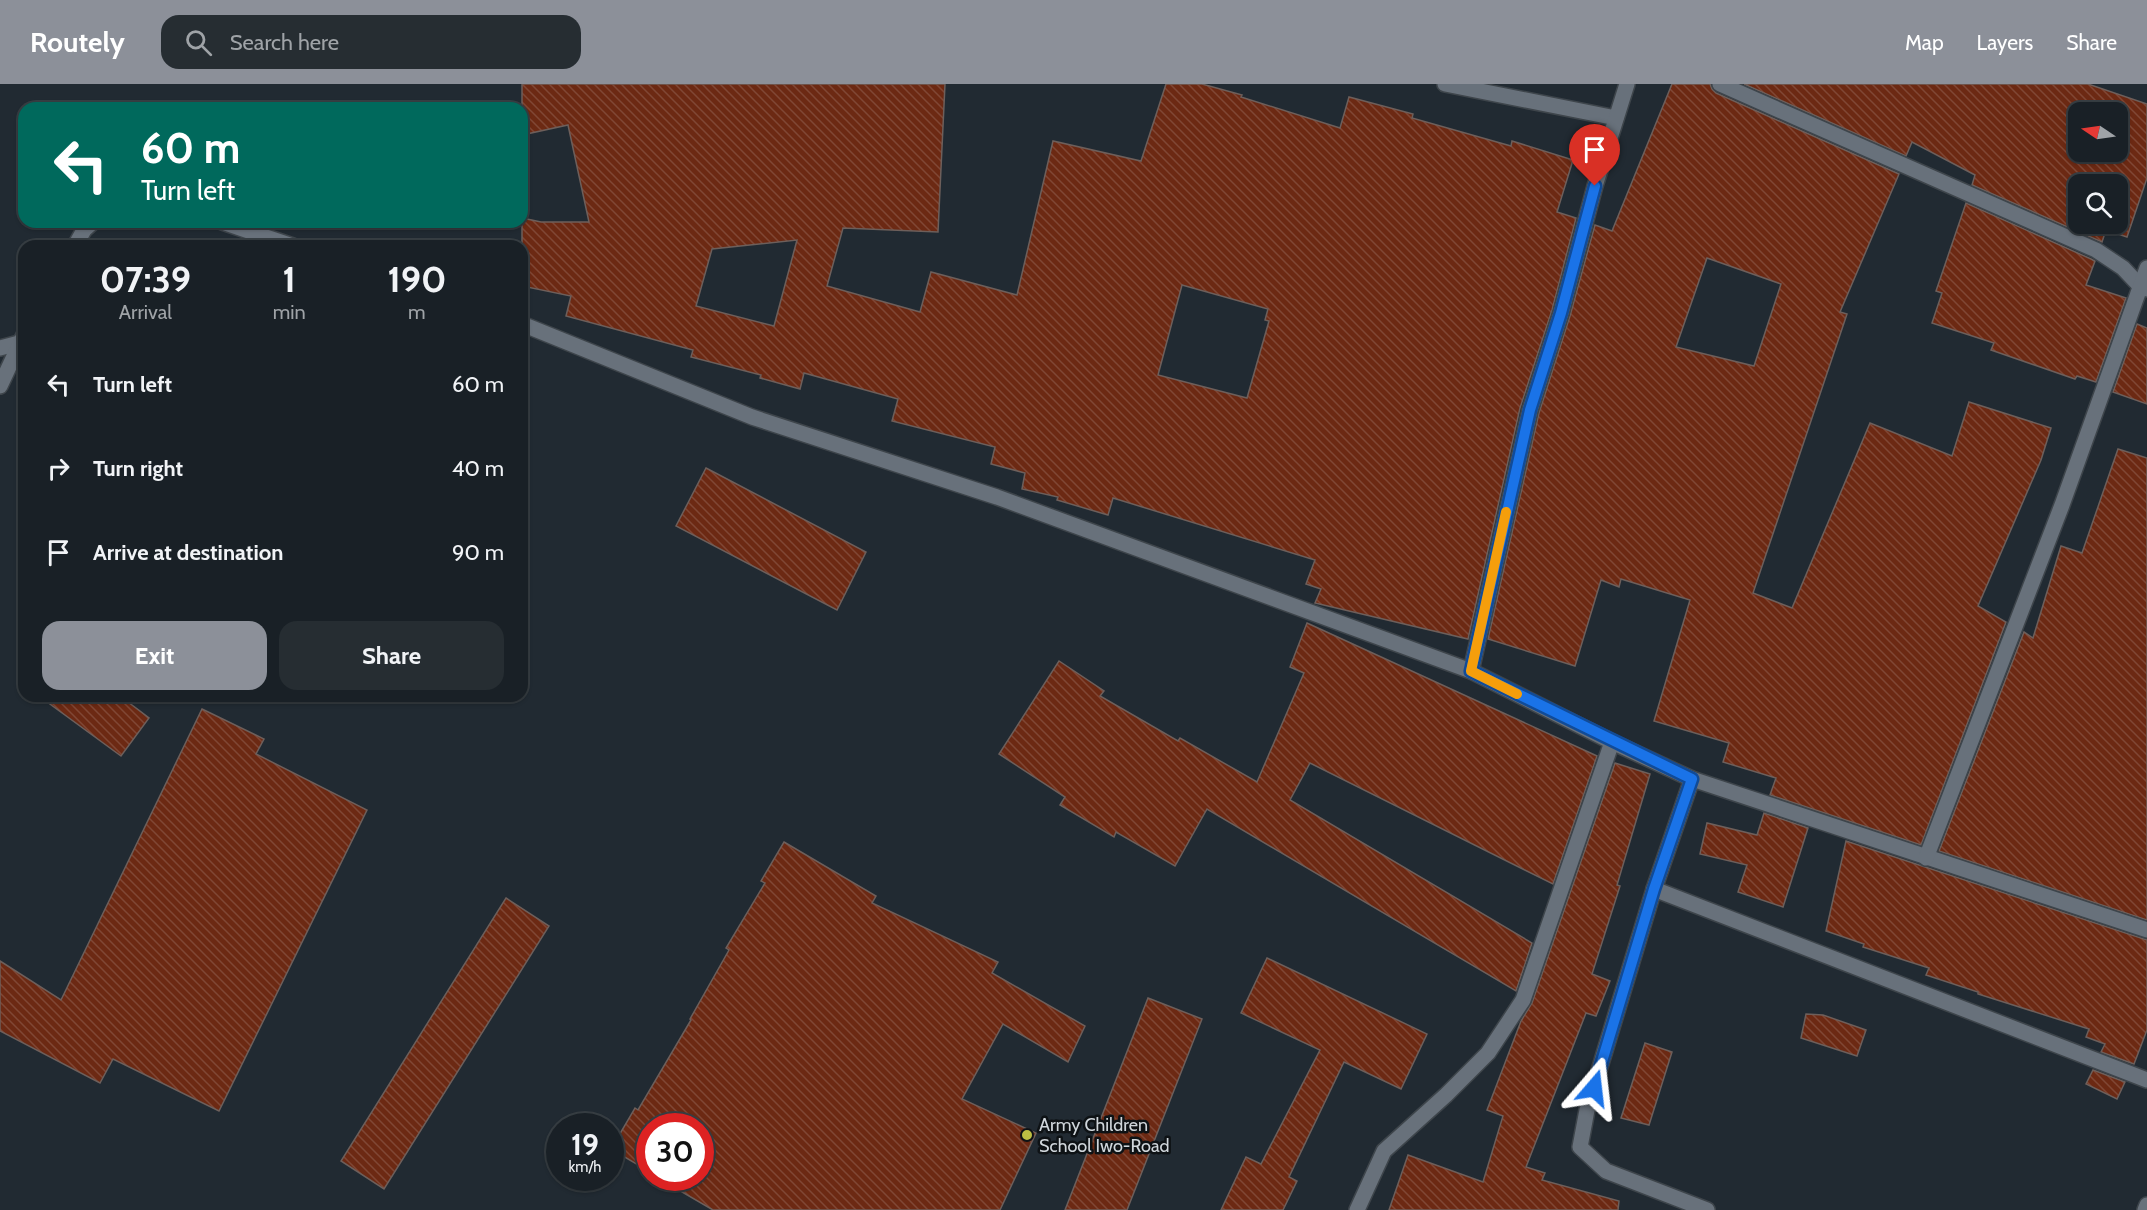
<!DOCTYPE html>
<html lang="en">
<head>
<meta charset="utf-8">
<style>
	:root { --surface:#192026; --page:#262d32; --text:#f1f3f6; --muted:#9fa3a7; --line:#373e43; --accent:#8c9099 }
	body { margin:0; font-family:Cabin,sans-serif; background:var(--page); color:var(--text); height:100vh; display:flex; flex-direction:column; font-size:22px; white-space:nowrap }
	* { box-sizing:border-box; margin:0 }
	p { font-size:20px; color:var(--muted) }
	.icon { flex:none; width:33px; height:33px; fill:none; stroke:currentColor; stroke-width:2; stroke-linecap:round; stroke-linejoin:round }
	.map { position:relative; flex:1; overflow:hidden }
	.panel { position:absolute; left:18px; top:156px; width:510px; height:462px; display:flex; flex-direction:column; background:var(--surface); border-radius:18px; box-shadow:0 2px 4px #0004,0 0 0 2px var(--line) }
	.panel>* { flex:none }
	.guide { position:absolute; left:18px; top:18px; width:510px; height:126px; border-radius:18px; box-shadow:0 2px 4px #0004,0 0 0 2px var(--line); background:#00695c; color:#fff; overflow:hidden }
	.needle { width:39px; rotate:283deg }
	.controls { position:absolute; left:2068px; top:18px; display:grid; gap:12px }
	.controls a { display:grid; place-items:center; width:60px; height:60px; border-radius:12px; background:var(--surface); box-shadow:0 2px 4px #0004,0 0 0 2px var(--line); font-size:30px }
	.speed { position:absolute; left:546px; top:1029px; display:flex; gap:12px; font-size:30px; font-weight:700; text-align:center }
	.speed>* { display:grid; place-content:center; width:78px; height:78px; border-radius:50%; background:var(--surface); box-shadow:0 2px 4px #0004,0 0 0 2px var(--line); line-height:1 }
	.speed small { font-size:15px; font-weight:400 }
	.speed .limit { border:9px solid #d22; background:#fff; color:#111 }
	.pin { position:absolute; display:grid; place-items:center; width:51px; height:51px; color:#fff; margin:-62px -26px; border-radius:50% 50% 50% 0; rotate:-45deg; box-shadow:0 0 6px #0007 }
	.pin .icon { rotate:45deg }
	.me { position:absolute; width:66px; margin:-33px; rotate:17deg; stroke-linejoin:round; filter:drop-shadow(0 0 4px #0008) }
	.turn { display:flex; align-items:center; gap:21px; height:126px; padding:0 24px; font-size:27px }
	.turn .icon { width:78px; height:78px; stroke-width:2.5 }
	.turn b { display:block; font-size:42px; line-height:51px }
	.eta { display:flex; justify-content:space-evenly; align-items:center; height:102px; text-align:center }
	.eta b { font-size:36px; font-weight:700; line-height:42px }
	.cta { display:flex; gap:12px; margin-top:auto; padding:12px 24px }
	.cta a { flex:1; height:69px; border-radius:18px; background:var(--accent); color:#fff; font-size:24px; font-weight:700; line-height:69px; text-align:center }
	.cta a+a { background:var(--page); color:var(--text) }
	ul { padding:0; list-style:none }
	li { display:flex; align-items:center; gap:18px; height:84px; padding:0 24px }
	li div { flex:1 }
	li b { display:block; font-size:22px }
	li em { font-style:normal }
	header { display:flex; align-items:center; gap:36px; box-sizing:border-box; height:84px; padding:0 30px; background:var(--accent); color:#fff }
	header strong { font-size:28px }
	nav { display:flex; gap:33px; margin-inline-start:auto; font-size:21px }
	.search { width:420px; height:54px; background:var(--page); display:flex; align-items:center; gap:15px; box-sizing:border-box; padding:0 21px; border-radius:18px; color:var(--muted); font-size:22px }
	.map>svg:first-child { display:block }
</style>
</head>
<body>
<header>
<strong>Routely</strong>
<div class="search"><svg class="icon" aria-label="search" viewBox="0 0 24 24"><circle cx="10" cy="10" r="6"/><path d="M15 15l6 6"/></svg>Search here</div>
<nav><a>Map</a><a>Layers</a><a>Share</a></nav>
</header>
<div class="map">
<svg width="2147" height="1126" viewBox="0 0 2147 1126">
	<defs>
		<pattern id="building-back-hatch" width="6" height="6" patternUnits="userSpaceOnUse" patternTransform="scale(1.5)"><rect width="6" height="6" fill="#6c2913"/><path d="M-1 5l2 2M0 0l6 6M5-1l2 2" fill="none" stroke="#804735"/></pattern>
	</defs>
	<rect width="100%" height="100%" fill="#212a32"/>
	<g fill="url(#building-back-hatch)" stroke="#6d5f5b" stroke-width="1.5" fill-rule="evenodd">
		<path d="M 522,0 L 945,0 L 938,148 L 843,144 L 827,202 L 920,228 L 931,188 L 1017,211 L 1053,57 L 1141,77 L 1166,0 L 1202,0 L 1242,11 L 1241,13 L 1340,44 L 1349,13 L 1413,30 L 1412,34 L 1511,62 L 1512,57 L 1573,76 L 1557,128 L 1576,134 L 1552,226 L 1520,324 L 1468,555 L 1315,519 L 1321,505 L 1306,500 L 1315,476 L 1113,414 L 1108,431 L 1057,416 L 1058,413 L 1022,405 L 1025,389 L 991,380 L 995,363 L 892,337 L 898,315 L 804,289 L 800,305 L 760,294 L 761,291 L 691,273 L 693,266 L 566,232 L 571,212 L 522,202 L 522,134 L 541,138 L 589,138 L 568,41 L 522,51 ZM 797,156 L 774,242 L 696,222 L 712,165 ZM 1182,201 L 1268,225 L 1265,236 L 1269,237 L 1247,314 L 1158,291 Z"/>
		<path d="M 1672,0 L 1710,0 L 1712,5 L 1716,9 L 1899,90 L 1840,228 L 1847,230 L 1753,509 L 1792,524 L 1870,339 L 1952,372 L 1969,318 L 2051,344 L 2041,376 L 1978,522 L 2006,538 L 1921,761 L 1770,711 L 1776,694 L 1723,678 L 1729,659 L 1654,637 L 1690,516 L 1621,495 L 1619,503 L 1601,496 L 1575,582 L 1488,555 L 1539,329 L 1570,232 L 1595,141 L 1612,147 ZM 1707,174 L 1781,200 L 1754,282 L 1676,263 Z"/>
		<path d="M 1744,0 L 2088,0 L 2147,20 L 2147,94 L 2127,153 L 2106,146 L 2102,158 L 1972,101 L 1975,91 L 1912,58 L 1906,72 ZM 2079,28 L 2118,28 L 2118,68 L 2079,68 ZM 2079,100 L 2118,100 L 2118,140 L 2079,140 Z"/>
		<polygon points="1966,119 2091,175 2095,177 2086,201 2126,214 2096,298 2077,292 2075,295 1991,266 1994,259 1932,239 1942,209 1936,207"/>
		<polygon points="2137,240 2147,244 2147,320 2113,308"/>
		<polygon points="2118,365 2147,374 2147,836 1939,767 2024,548 2033,554 2061,462 2082,469"/>
		<polygon points="706,384 866,468 837,526 676,442"/>
		<polygon points="1307,539 1597,672 1553,800 1310,679 1290,716 1532,859 1516,907 1207,725 1175,782 1116,748 1114,753 1060,721 1065,713 999,670 1059,577 1104,607 1100,612 1178,657 1180,654 1257,698 1304,589 1290,583"/>
		<polygon points="39,612 120,612 149,634 121,672"/>
		<polygon points="202,625 264,655 256,670 367,726 219,1027 113,975 100,999 0,947 0,877 61,916"/>
		<polygon points="1615,679 1650,690 1617,801 1620,802 1592,890 1610,897 1596,932 1586,929 1526,1083 1545,1089 1542,1096 1619,1117 1618,1126 1389,1126 1408,1071 1483,1098 1503,1032 1487,1026 1521,937 1532,919"/>
		<polygon points="1764,729 1808,744 1783,823 1738,808 1747,781 1700,770 1707,739 1757,751"/>
		<polygon points="1846,757 2147,856 2147,946 2134,980 2101,968 2105,960 2086,953 2089,945 1978,910 1978,908 1926,891 1929,884 1863,863 1864,860 1826,847"/>
		<polygon points="784,758 876,812 872,819 998,878 992,889 1085,942 1068,978 1003,940 962,1015 1036,1049 1000,1126 713,1126 658,1094 700,1094 700,1042 650,1042 650,1088 611,1065 635,1024 638,1026 691,936 690,935 729,866 726,864 765,799 761,797"/>
		<polygon points="506,814 549,842 384,1105 341,1077"/>
		<polygon points="1267,874 1427,950 1401,1005 1344,978 1289,1093 1297,1097 1283,1126 1221,1126 1246,1073 1261,1080 1320,966 1241,929"/>
		<polygon points="1148,914 1202,935 1127,1126 1065,1126"/>
		<polygon points="1806,930 1823,931 1866,946 1857,972 1801,954"/>
		<polygon points="1645,959 1672,968 1649,1041 1621,1034"/>
		<polygon points="2093,986 2125,998 2117,1015 2086,1000"/>
	</g>
	<g fill="none" stroke-linecap="round" stroke-linejoin="round">
		<g stroke="#3e454b" stroke-width="18">
			<g id="minor">
				<polyline points="1445,0 1616,34"/>
				<polyline points="1720,0 2096,166 2123,184 2141,203 2147,205"/>
				<polyline points="222,138 293,162"/>
				<polyline points="75,162 84,146 93,138"/>
				<polyline points="522,240 752,333 997,413 1471,587 1612,658 1692,695 2147,846"/>
				<polyline points="0,264 19,259"/>
				<polyline points="0,302 24,251"/>
				<polyline points="1471,587 1530,326 1561,229 1595,102 1627,0"/>
				<polyline points="1692,695 1654,805 1587,1026 1580,1063 1606,1087 1707,1126"/>
				<polyline points="1926,774 2062,421 2147,184"/>
				<polyline points="1654,805 2147,996"/>
				<polyline points="1357,1126 1384,1067 1446,1011 1488,969 1523,916 1612,658"/>
				<polyline points="2145,1126 2147,1121"/>
			</g>
		</g>
		<use href="#minor" stroke="#68717b" stroke-width="15"/>
	</g>
	<g fill="none" stroke-linecap="round" stroke-linejoin="round">
		<g stroke="#114b97" stroke-width="15">
			<polyline id="route" points="1594,1004 1654,805 1692,695 1471,587 1530,326 1561,229 1595,102"/>
		</g>
		<use href="#route" stroke="#1a73e8" stroke-width="10"/>
		<polyline stroke="#f59e0b" stroke-width="10" points="1506,428 1471,587 1517,610"/>
	</g>
	<circle fill="#bdbf43" stroke="#0e1215" stroke-width="2" cx="1027" cy="1051" r="6"/>
	<g text-anchor="middle" stroke-width="5" stroke-linejoin="round" paint-order="stroke">
		<g font-size="18" fill="#d0d6db" stroke="#0e1215" text-anchor="start">
			<text x="1039" y="1047">Army Children<tspan x="1039" dy="21">School Iwo-Road</tspan></text>
		</g>
	</g>
</svg>
<div class="controls">
<a><svg class="needle" viewBox="-14 -14 28 28"><path d="M0-13l5 13h-10z" fill="#e53935"/><path d="M0 13l5-13h-10z" fill="#9fa3a7"/></svg></a>
<a><svg class="icon" aria-label="search" viewBox="0 0 24 24"><circle cx="10" cy="10" r="6"/><path d="M15 15l6 6"/></svg></a>
</div>
<div class="speed"><div>19<small>km/h</small></div><div class="limit">30</div></div>
<div class="pin" style="left:1595px;top:102px;background:#d93025"><svg class="icon" aria-label="arrive" viewBox="0 0 24 24"><path d="M6 21V4h12l-3 4 3 4H6"/></svg></div>
<svg class="me" style="left:1594px;top:1004px" viewBox="-20 -20 40 40"><path d="M0-17L14 15 0 8-14 15z" fill="#1a73e8" stroke="#fff" stroke-width="4"/></svg>
<div class="guide">
<div class="turn"><svg class="icon" aria-label="left" viewBox="0 0 24 24"><path d="M17 20v-9H6M10 6l-5 5 5 5"/></svg><div><b>60 m</b>Turn left</div></div>
</div>
<section class="panel">
<div class="eta">
<div><b>07:39</b><p>Arrival</p></div>
<div><b>1</b><p>min</p></div>
<div><b>190</b><p>m</p></div>
</div>
<ul>
<li><svg class="icon" aria-label="left" viewBox="0 0 24 24"><path d="M17 20v-9H6M10 6l-5 5 5 5"/></svg><div><b>Turn left</b></div><em>60 m</em></li>
<li><svg class="icon" aria-label="right" viewBox="0 0 24 24"><path d="M7 20v-9h11M14 6l5 5-5 5"/></svg><div><b>Turn right</b></div><em>40 m</em></li>
<li><svg class="icon" aria-label="arrive" viewBox="0 0 24 24"><path d="M6 21V4h12l-3 4 3 4H6"/></svg><div><b>Arrive at destination</b></div><em>90 m</em></li>
</ul>
<div class="cta"><a>Exit</a><a>Share</a></div>
</section>
</div>
</body>
</html>
